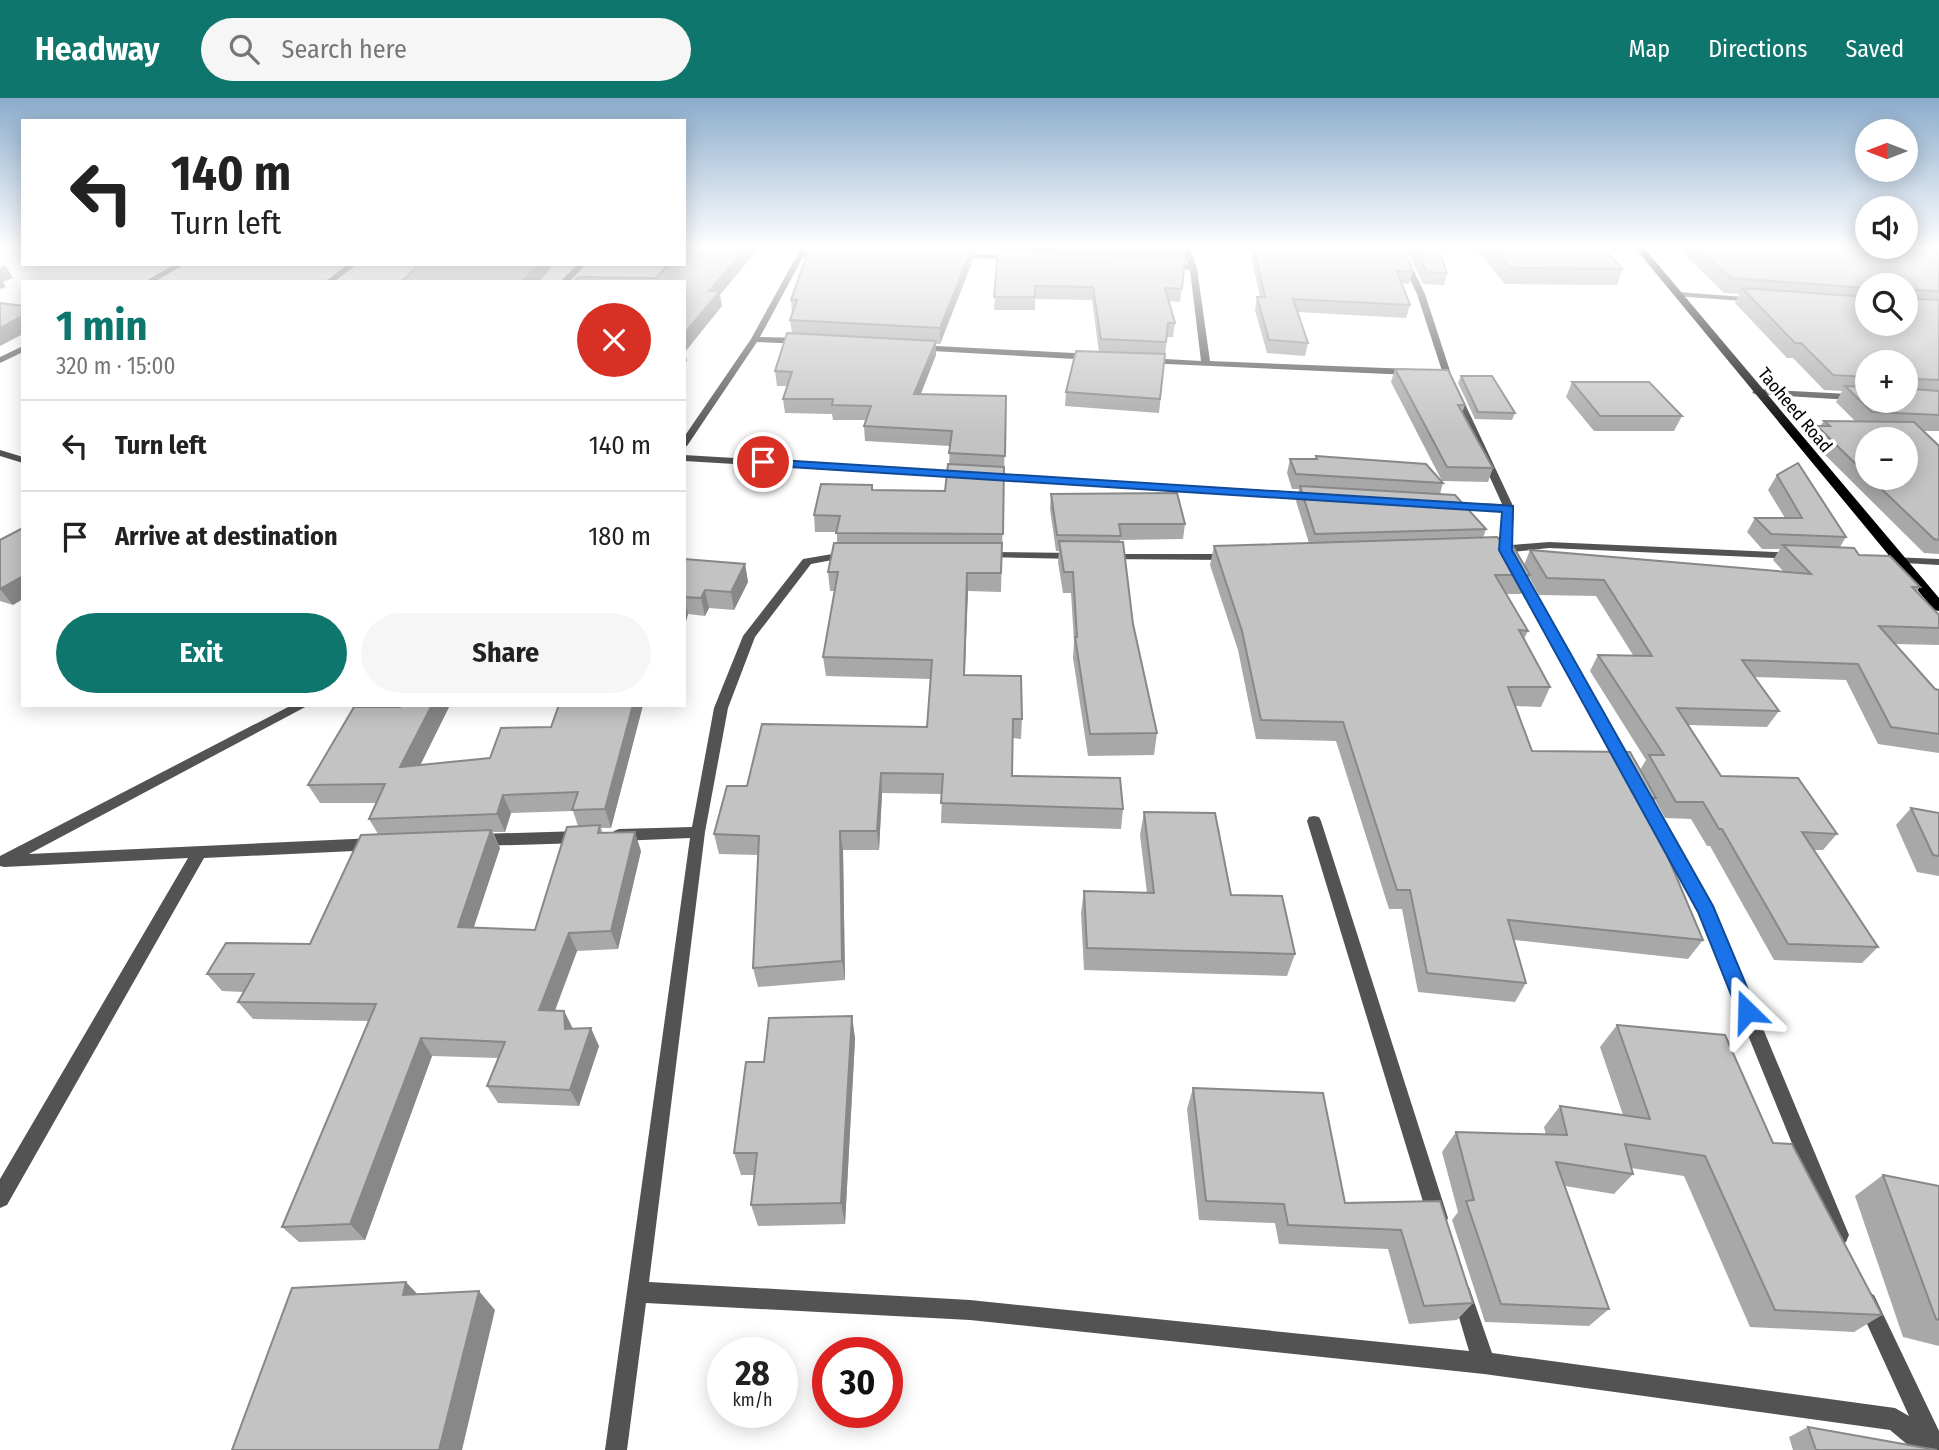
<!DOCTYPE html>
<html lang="en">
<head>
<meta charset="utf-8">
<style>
	:root { --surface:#fff; --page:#f6f6f6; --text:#222; --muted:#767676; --line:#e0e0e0; --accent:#0f766e }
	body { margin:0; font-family:"Fira Sans Condensed",sans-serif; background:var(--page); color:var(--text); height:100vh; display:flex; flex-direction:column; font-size:26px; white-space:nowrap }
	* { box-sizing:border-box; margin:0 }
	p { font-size:23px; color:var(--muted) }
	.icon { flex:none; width:38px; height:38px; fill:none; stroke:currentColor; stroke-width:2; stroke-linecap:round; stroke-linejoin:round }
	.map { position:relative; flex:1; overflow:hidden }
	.side { position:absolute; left:21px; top:182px; width:665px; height:427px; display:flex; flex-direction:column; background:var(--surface); border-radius:0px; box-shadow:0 4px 18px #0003 }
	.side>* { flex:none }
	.guide { position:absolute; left:21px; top:21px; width:665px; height:147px; border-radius:0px; box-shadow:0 4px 18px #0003; background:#fff; color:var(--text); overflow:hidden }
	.needle { width:46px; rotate:270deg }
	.controls { position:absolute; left:1855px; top:21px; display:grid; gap:14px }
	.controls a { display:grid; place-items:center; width:63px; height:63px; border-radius:50%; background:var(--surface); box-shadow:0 4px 18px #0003; font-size:35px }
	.speed { position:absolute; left:707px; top:1239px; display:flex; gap:14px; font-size:35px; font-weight:700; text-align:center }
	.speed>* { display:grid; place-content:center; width:91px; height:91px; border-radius:50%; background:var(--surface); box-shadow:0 4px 18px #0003; line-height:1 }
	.speed small { font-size:18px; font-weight:400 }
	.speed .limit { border:10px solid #d22; background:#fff; color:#111 }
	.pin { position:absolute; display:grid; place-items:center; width:60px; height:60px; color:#fff; margin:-30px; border:4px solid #fff; border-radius:50%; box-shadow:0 2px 7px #0007 }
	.me { position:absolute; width:77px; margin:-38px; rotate:338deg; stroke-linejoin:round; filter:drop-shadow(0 0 5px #0008) }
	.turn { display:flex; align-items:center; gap:24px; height:147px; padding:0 35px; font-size:32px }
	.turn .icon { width:91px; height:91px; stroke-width:2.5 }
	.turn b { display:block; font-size:49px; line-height:60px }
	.round { display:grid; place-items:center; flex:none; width:74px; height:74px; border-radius:37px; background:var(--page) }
	.summary { display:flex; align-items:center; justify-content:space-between; height:119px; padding:0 35px }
	h1 { font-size:42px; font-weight:700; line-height:52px; color:var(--accent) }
	.cta { display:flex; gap:14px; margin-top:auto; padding:14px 35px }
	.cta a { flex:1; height:80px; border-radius:42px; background:var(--accent); color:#fff; font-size:28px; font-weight:700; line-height:80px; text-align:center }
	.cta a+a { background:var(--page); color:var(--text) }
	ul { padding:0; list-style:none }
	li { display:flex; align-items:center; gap:21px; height:91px; padding:0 35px; border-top:2px solid var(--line) }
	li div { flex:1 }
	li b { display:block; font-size:26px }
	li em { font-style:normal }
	header { display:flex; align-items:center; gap:42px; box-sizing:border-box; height:98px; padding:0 35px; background:var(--accent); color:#fff }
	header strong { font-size:33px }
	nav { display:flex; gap:38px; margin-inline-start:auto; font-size:24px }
	.search { width:490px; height:63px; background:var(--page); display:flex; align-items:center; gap:18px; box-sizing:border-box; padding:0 24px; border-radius:38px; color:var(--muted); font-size:26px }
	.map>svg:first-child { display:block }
</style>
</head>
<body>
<header>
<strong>Headway</strong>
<div class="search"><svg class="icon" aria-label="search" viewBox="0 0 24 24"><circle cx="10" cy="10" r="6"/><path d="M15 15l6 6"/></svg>Search here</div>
<nav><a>Map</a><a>Directions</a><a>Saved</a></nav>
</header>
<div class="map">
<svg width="1939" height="1352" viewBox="0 0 1939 1352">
	<rect width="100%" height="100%" fill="#fff"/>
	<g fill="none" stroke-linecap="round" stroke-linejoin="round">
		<g fill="#535353" fill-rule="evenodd">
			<polygon points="801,150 807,150 806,155 825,155 829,157 825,159 803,159 760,239 803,240 807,243 803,246 757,244 687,348 684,349 684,339 751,241"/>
			<polygon points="1182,150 1190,150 1197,170 1210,263 1411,271 1415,274 1411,277 1145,265 1145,261 1148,260 1201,263 1190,172 1163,168 1167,166 1188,167"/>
			<polygon points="1395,150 1403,150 1425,196 1451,276 1514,410 1512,447 1549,444 1794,455 1800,458 1794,461 1549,450 1513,454 1633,669 1631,672 1621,672 1502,455 1493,454 1491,452 1501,448 1503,413 1447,410 1442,407 1447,404 1502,406 1443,276 1417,196"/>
			<polygon points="957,155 1017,158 1021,160 1017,162 954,159 953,157"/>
			<polygon points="175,166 185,166 154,184 144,184"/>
			<polygon points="348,166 357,166 334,184 325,184"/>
			<polygon points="578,166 586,166 569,184 560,184"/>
			<polygon points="1678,194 1757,200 1761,202 1757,204 1675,198 1674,196"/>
			<polygon points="917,247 1093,256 1097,259 1093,262 914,252 913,250"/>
			<polygon points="23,248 23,254 0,265 0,259"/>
			<polygon points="1757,291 1867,297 1867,303 1754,296 1752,294"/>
			<polygon points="0,352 23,359 23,365 0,358"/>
			<polygon points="684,357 966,374 971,377 966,380 684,363"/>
			<polygon points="986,375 1315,395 1320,398 1315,401 982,380 981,378"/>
			<polygon points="850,453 854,454 854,458 811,466 755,539 728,610 705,734 649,1184 970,1202 1469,1253 1452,1196 1455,1189 1462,1186 1469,1189 1492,1255 1895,1310 1909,1318 1857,1204 1860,1197 1867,1194 1874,1197 1939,1333 1939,1352 1914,1352 1890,1332 1484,1276 970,1222 646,1205 627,1352 605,1352 690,740 619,743 614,741 612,737 614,733 619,731 692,729 714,610 743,538 803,461"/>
			<polygon points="986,454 1077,455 1083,458 1077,461 982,459 980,457"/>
			<polygon points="1108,456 1228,456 1234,459 1228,462 1104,461 1104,457"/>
			<polygon points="1891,459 1939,461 1939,467 1887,464 1885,462"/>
			<polygon points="292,607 309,607 29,756 375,740 380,742 382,746 380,750 375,752 204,760 7,1107 0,1110 0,1081 188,760 4,769 0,768 0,758"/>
			<polygon points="1641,691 1646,692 1714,813 1849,1137 1846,1144 1839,1147 1832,1144 1698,814 1634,696"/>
			<polygon points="1314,718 1319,719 1321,723 1448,1120 1445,1127 1438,1130 1431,1127 1428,1120 1307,723 1309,719"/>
			<polygon points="581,733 586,735 588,739 586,743 581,745 479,748 474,746 472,742 474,738 479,736"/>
		</g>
		<polygon fill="#000" fill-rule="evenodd" points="1635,150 1644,150 1939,500 1939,513 1934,512"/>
	</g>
	<g fill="#a8a8a8" fill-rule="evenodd">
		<polygon points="809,150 978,150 977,153 973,153 973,162 940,246 936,246 936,257 920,296 1006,298 1001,494 968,493 964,577 1022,621 1021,641 1013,640 1012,678 1123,711 1121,731 941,725 942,696 882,695 879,752 843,752 845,882 758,889 753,870 758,757 719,756 714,736 747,688 927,629 931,581 826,578 823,559 835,493 830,493 828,474 837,445 837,434 815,434 814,417 873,392 945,393 949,366 950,348 865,343 864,328 866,322 833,322 832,316 785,315 783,301 788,288 777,288 775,273 792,235 790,222 792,216 791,202"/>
		<polygon points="999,150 1184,150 1186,155 1180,204 1169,203 1175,225 1173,239 1167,239 1159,315 1065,308 1066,294 1099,254 1092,202 1035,201 1035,212 994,212"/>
		<polygon points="1239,150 1403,150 1413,173 1409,186 1402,185 1410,207 1406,220 1298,214 1308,245 1305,258 1267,255 1255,212 1257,199 1260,199 1250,152 1239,152"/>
		<polygon points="1406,150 1438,150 1447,175 1444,187 1423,186"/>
		<polygon points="1475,150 1602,150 1623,171 1617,187 1505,186"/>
		<path d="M 1684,150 L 1939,150 L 1939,333 L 1923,333 L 1939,348 L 1939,456 L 1924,455 L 1809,341 L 1817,328 L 1820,328 L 1824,323 L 1855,323 L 1836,304 L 1842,293 L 1824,292 L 1793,260 L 1787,260 L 1735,205 L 1739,196 L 1724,195 L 1682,154 ZM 1867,187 L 1906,187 L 1867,226 ZM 1867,264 L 1906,303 L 1867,303 ZM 1867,341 L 1906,380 L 1867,380 Z"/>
		<polygon points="1395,271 1465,307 1462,315 1493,370 1488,384 1442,383 1391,284"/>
		<polygon points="1461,278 1515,315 1512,322 1475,321 1458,285"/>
		<polygon points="1572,284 1682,318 1674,333 1594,333 1566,299"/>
		<path d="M 1316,358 L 1443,385 L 1440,396 L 1486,431 L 1483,440 L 1524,467 L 1530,452 L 1784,474 L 1773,462 L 1780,451 L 1762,451 L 1747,434 L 1755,420 L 1785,420 L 1768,392 L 1777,377 L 1846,439 L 1840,449 L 1859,457 L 1920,489 L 1916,494 L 1939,517 L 1939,547 L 1894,546 L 1935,591 L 1939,592 L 1939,655 L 1878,646 L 1846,582 L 1754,579 L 1779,613 L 1767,629 L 1688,627 L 1721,678 L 1837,736 L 1823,752 L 1814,752 L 1878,849 L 1862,865 L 1774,862 L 1710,748 L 1707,748 L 1691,721 L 1665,720 L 1655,702 L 1646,717 L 1703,842 L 1688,861 L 1514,842 L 1526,885 L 1515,904 L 1418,894 L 1402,811 L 1389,811 L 1336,643 L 1256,641 L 1238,552 L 1210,467 L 1214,448 L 1309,445 L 1296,403 L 1299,391 L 1292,391 L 1287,375 L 1290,361 L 1315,361 ZM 1529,479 L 1539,497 L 1596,498 L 1633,557 L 1598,557 L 1590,573 L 1646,662 L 1640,672 L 1532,653 L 1516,608 L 1541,609 L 1550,589 L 1524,541 L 1528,533 L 1506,496 L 1521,496 Z"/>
		<polygon points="1051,396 1185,426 1183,441 1120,442 1133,526 1157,635 1154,657 1088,658 1073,560 1074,543 1071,495 1063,495 1058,464 1059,453 1056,453 1050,411"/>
		<polygon points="0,442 13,507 0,503"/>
		<polygon points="684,461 745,466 748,484 734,512 709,510 705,518 688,516 684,531"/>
		<path d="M 450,607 L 420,667 L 490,660 L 551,629 L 643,607 L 611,730 L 601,730 L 603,735 L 641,753 L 618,851 L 577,853 L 555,913 L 564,913 L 573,931 L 599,948 L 579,1008 L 498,1005 L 487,988 L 498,960 L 432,958 L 365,1142 L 299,1144 L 282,1129 L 368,923 L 253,921 L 238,904 L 244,894 L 222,893 L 207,876 L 310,846 L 378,736 L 369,721 L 376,705 L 320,705 L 308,687 L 400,609 ZM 573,713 L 578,728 L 535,832 L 473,830 L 500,750 L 493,734 L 505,734 L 511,715 Z"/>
		<polygon points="1911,710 1939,715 1939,778 1917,774 1896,727"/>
		<polygon points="1144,714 1295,856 1287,878 1084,872 1081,815 1084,793 1147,795 1140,737"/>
		<polygon points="852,918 855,941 845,1126 758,1128 751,1107 754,1077 741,1077 734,1055 764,964"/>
		<polygon points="1617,927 1773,1045 1882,1217 1854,1234 1750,1229 1684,1078 1631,1070 1633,1076 1614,1096 1565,1088 1609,1211 1589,1228 1485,1224 1452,1122 1458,1114 1442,1054 1456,1034 1546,1037 1544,1029 1560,1008 1623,1017 1600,949"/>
		<polygon points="1193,990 1345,1105 1440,1103 1473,1205 1457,1222 1409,1226 1388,1151 1279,1146 1275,1125 1199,1122 1187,1011"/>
		<polygon points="1883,1077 1939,1088 1939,1248 1903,1239 1855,1098"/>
		<polygon points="1808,1329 1937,1352 1793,1352 1789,1339"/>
	</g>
	<g fill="#888">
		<polygon points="746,150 759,150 720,197 722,208 685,254 687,263 684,266 684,237 709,193"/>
		<polygon points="972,150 973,150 973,162 940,246 940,230"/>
		<polygon points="538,166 554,166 539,184 522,184"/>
		<polygon points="5,167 13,180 3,184 6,189 0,191 0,170"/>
		<polygon points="23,218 23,236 0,248 0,230"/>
		<polygon points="936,243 936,257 915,311 914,296"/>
		<polygon points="745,466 748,484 734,512 731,494"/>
		<polygon points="967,475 968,493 964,597 964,577"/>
		<polygon points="23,478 23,501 13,507 0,491"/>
		<polygon points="705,492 709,510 705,518 701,500"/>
		<polygon points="684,498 688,516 684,531"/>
		<polygon points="432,607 450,607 410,688 400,669"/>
		<polygon points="633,607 643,607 611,730 605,711"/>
		<polygon points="881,675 882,695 879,752 877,733"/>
		<polygon points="503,697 511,715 505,734 497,716"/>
		<polygon points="491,732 500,750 468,847 458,829"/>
		<polygon points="840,733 843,752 845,882 842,863"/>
		<polygon points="635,734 641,753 618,851 611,833"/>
		<polygon points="569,835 577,853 548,930 539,912"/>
		<polygon points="564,913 573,931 565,931"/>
		<polygon points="852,918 855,941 845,1126 841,1105"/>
		<polygon points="591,930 599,948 579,1008 570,992"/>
		<polygon points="421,940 432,958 365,1142 350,1126"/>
		<polygon points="406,1184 425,1204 403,1197"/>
		<polygon points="479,1193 495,1212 462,1352 439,1352"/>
	</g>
	<g fill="#c3c3c3" stroke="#888" stroke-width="2">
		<polygon points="685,150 746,150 709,193 720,193 684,236 684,184 573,184 579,179 656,180 669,166 684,166"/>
		<polygon points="809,150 972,150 940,230 790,222 797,202 791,202"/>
		<polygon points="1104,150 1184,150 1186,155"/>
		<polygon points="1254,150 1403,150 1413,173 1397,173 1410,207 1293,201 1308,245 1269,242 1257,199 1265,199"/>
		<polygon points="1415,150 1438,150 1447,175 1427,174"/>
		<polygon points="1492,150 1602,150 1623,171 1510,170"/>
		<polygon points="1698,150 1939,150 1939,193 1915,192 1912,195 1915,201 1939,202 1939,282 1916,281 1911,287 1913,291 1939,293 1939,317 1872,314 1845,288 1867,289 1867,303 1906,303 1906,264 1867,264 1867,279 1833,277 1801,245 1795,245 1742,190 1867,199 1867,226 1906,226 1906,187 1867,187 1867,190 1731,180"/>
		<polygon points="998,151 1185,161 1182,191 1165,190 1175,225 1168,225 1166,244 1101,241 1093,189 1035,188 1035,199 994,199"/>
		<polygon points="420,166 538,166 522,184 401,184"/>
		<polygon points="0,205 23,208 23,218 0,230"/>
		<polygon points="787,235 936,243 914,296 1006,298 1005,358 949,355 952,333 864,328 871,308 832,307 833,301 783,301 792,274 775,273"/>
		<polygon points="1076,253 1165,256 1160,301 1066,294"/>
		<polygon points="1395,271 1448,272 1465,307 1458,307 1493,370 1447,369"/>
		<polygon points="1461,278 1492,278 1515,315 1478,314"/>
		<polygon points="1572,284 1649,284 1682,318 1600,318"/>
		<polygon points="1824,323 1914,324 1939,348 1939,442 1934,441 1870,380 1906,380 1906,341 1867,341 1867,377 1817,328 1830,328"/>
		<polygon points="1316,358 1426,366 1443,385 1296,376 1290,361 1317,361"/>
		<polygon points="1798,365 1846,439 1771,436 1755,420 1802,420 1777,377"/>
		<polygon points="948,366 1004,369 1003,436 836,435 840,418 814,417 821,386 872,387 872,392 945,393"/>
		<polygon points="1300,388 1455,397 1486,431 1315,436"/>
		<polygon points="1177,395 1185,426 1119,426 1121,438 1057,437 1051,396"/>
		<polygon points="23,430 23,478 0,491 0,442"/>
		<polygon points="1497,439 1502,444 1511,445 1530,477 1495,477 1528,533 1519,532 1550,589 1508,589 1532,653 1630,654 1656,700 1636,700 1665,752 1703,842 1508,822 1526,885 1427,875 1410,792 1397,792 1343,624 1261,622 1242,533 1214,448"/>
		<polygon points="1059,443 1123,444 1133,526 1157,635 1090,636 1075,539 1077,539 1073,474 1064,474"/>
		<polygon points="834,445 1002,445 1001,475 967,475 964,577 1021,578 1022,621 1013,621 1012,678 1120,680 1123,711 941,705 943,676 881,675 877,733 840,733 842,863 753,870 759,738 714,736 727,688 747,688 762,626 927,629 932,562 823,559 838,474 828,474"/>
		<polygon points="1783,447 1854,450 1859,457 1890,458 1920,489 1912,489 1939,517 1939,530 1879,528 1935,591 1939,592 1939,636 1891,629 1858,566 1742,562 1779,613 1677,610 1721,678 1798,680 1837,736 1802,734 1878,849 1788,846 1722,731 1719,731 1703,704 1676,704 1649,657 1664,657 1598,557 1652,558 1604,482 1547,480 1530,452 1811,476"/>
		<polygon points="684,461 745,466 731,494 705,492 701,500 684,499"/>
		<polygon points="401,607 432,607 400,669 490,660 501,630 551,629 559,607 633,607 605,711 572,712 578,694 503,697 497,716 369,721 385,686 308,687 354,609 400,609"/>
		<polygon points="1911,710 1939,715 1939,758 1933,757"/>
		<polygon points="1144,714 1215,715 1231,797 1282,798 1295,856 1087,850 1084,793 1154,795"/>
		<polygon points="600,727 598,735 635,734 611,833 569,835 539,912 564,913 565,931 591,930 570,992 487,988 505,944 421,940 350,1126 282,1129 376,906 238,904 254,876 207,876 226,845 310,846 361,737 491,732 458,829 535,832 567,729"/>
		<polygon points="852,918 841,1105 751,1107 757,1055 734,1055 746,964 764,964 769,920"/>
		<polygon points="1617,927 1725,937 1773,1045 1792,1046 1882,1217 1775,1212 1705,1058 1625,1046 1633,1076 1556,1064 1609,1211 1501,1206 1466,1103 1474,1102 1456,1034 1567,1037 1560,1008 1650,1021"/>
		<polygon points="1193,990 1323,995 1345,1105 1440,1103 1473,1205 1424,1208 1401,1132 1288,1127 1284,1106 1206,1103"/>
		<polygon points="1883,1077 1939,1088 1939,1222 1936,1221"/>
		<polygon points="406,1184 403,1197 479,1193 439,1352 232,1352 292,1190"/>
		<polygon points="1808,1329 1937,1352 1816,1352"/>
	</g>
	<linearGradient id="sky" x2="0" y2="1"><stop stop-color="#8baccc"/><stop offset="0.44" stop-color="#fff"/><stop offset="1" stop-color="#fff" stop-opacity="0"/></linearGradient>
	<rect width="1939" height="339" fill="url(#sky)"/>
	<polygon fill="#1a73e8" stroke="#114b97" stroke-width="2" points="763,361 1513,408 1512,452 1713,808 1757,913 1754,919 1747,921 1740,919 1698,814 1499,452 1502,414 759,367 758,364"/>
	<g text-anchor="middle" stroke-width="7" stroke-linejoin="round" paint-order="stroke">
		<g font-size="18" fill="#000" stroke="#fff">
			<text transform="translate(1795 312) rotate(50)" y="6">Taoheed Road</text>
		</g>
	</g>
</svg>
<div class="controls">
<a><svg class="needle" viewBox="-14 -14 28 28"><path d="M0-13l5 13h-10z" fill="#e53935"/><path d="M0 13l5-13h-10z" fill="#767676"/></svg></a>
<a><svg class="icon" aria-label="sound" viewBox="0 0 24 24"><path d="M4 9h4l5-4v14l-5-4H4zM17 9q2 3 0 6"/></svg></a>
<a><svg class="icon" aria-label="search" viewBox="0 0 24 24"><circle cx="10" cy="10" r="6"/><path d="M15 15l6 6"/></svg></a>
<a>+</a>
<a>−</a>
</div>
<div class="speed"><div>28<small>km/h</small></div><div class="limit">30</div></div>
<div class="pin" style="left:763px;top:364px;background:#d93025"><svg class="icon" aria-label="arrive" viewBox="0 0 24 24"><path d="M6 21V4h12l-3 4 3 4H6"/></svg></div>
<svg class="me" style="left:1747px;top:913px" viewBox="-20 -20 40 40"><path d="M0-17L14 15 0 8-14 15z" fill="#1a73e8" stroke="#fff" stroke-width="4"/></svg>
<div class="guide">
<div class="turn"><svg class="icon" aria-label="left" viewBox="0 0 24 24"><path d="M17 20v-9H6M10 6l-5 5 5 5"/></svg><div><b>140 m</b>Turn left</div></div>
</div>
<section class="side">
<div class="summary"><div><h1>1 min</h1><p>320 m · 15:00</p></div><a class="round" style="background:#d93025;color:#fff"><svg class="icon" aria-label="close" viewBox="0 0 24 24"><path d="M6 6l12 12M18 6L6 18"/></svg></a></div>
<ul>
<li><svg class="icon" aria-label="left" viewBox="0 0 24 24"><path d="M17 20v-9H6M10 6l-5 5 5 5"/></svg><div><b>Turn left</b></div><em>140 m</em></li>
<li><svg class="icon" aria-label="arrive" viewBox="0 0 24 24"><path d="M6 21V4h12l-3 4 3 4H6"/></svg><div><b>Arrive at destination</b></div><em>180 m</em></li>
</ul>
<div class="cta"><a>Exit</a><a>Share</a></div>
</section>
</div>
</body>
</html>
